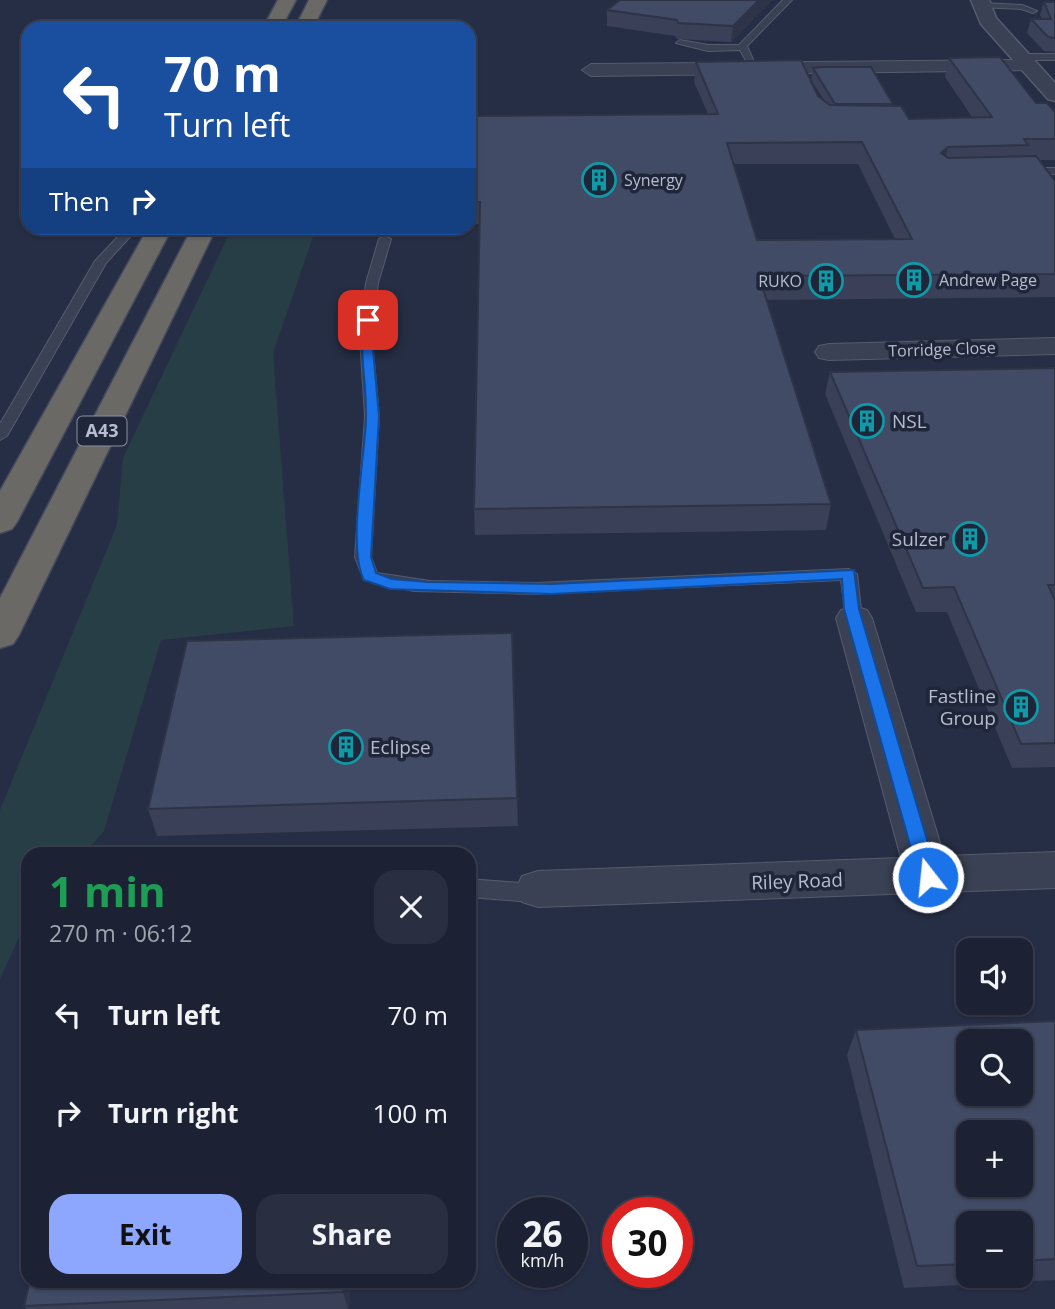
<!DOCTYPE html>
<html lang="en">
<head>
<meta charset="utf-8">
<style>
	:root { --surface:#1c2234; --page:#292f40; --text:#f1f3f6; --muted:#a0a4ac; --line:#3a3f4f; --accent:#8da7fe }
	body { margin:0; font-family:"Open Sans",sans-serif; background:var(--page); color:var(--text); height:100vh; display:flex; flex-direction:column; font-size:26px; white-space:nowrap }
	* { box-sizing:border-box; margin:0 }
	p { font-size:23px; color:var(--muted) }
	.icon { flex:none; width:38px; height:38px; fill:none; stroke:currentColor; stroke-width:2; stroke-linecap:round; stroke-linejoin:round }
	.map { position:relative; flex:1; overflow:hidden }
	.panel { position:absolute; left:21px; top:847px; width:455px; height:441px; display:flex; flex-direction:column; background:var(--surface); border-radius:21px; box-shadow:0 2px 5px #0004,0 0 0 2px var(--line) }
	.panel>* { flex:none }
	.top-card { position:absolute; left:21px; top:21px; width:455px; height:214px; border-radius:21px; box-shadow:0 2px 5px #0004,0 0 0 2px var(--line); background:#1a4fa0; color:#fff; overflow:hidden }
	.buttons { position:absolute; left:956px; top:938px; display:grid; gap:14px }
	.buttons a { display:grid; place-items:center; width:77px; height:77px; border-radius:14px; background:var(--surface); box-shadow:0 2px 5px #0004,0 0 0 2px var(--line); font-size:35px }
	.speed { position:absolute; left:497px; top:1197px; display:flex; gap:14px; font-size:35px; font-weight:700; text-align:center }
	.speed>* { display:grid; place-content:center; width:91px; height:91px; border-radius:50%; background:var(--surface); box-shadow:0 2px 5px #0004,0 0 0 2px var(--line); line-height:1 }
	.speed small { font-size:18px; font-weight:400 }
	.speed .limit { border:10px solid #d22; background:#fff; color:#111 }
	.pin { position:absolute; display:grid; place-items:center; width:60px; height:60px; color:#fff; margin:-30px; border-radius:14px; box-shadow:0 4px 10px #0006 }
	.me { position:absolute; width:77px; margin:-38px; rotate:344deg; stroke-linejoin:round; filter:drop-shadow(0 0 5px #0008) }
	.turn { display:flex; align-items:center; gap:24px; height:147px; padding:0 28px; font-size:32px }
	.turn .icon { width:91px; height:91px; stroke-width:2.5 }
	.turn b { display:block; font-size:49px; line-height:60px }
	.then { display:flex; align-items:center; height:66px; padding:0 28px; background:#0003; gap:14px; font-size:26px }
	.round { display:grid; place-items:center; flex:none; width:74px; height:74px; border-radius:21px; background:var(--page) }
	.headline { display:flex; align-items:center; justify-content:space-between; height:119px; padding:0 28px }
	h1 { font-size:42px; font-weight:700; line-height:52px; color:#1e9e55 }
	.button { display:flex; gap:14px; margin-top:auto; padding:14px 28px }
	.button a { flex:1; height:80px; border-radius:21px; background:var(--accent); color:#111; font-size:28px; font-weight:700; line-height:80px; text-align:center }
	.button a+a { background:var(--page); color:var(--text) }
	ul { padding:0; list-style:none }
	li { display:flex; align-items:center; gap:21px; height:98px; padding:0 28px }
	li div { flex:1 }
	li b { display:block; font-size:26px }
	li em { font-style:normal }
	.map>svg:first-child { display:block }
</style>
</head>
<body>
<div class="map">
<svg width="1055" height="1309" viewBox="0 0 1055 1309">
	<rect width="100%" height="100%" fill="#262e45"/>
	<polygon fill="#283e46" points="232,228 316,228 273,353 294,626 161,640 104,831 84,854 28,854 28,918 0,979 0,810 117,525 123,458"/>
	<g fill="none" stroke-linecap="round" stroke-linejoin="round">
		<g stroke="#565c6f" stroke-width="2">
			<g id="service">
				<polygon points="783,0 792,0 747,46 758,71 752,71 740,50 708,51 676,43 680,40 708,45 739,45"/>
				<polygon points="980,3 1022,5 1037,11 1033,13 1021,9 977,7"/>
				<polygon points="1055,54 1055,60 1020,60 1016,57 1020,54"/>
				<polygon points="1055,168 1055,174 1024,174 1019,171 1024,168"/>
				<polygon points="126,228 138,228 106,263 7,436 0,440 0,424 95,261"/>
				<polygon points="385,236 391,239 378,283 372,339 379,416 371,557 377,573 430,581 536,583 849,569 857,574 862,618 860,622 854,624 846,618 841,580 536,594 414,591 364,580 355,557 365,416 360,339 366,283 379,239"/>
				<polygon points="469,879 520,883 538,880 545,883 548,889 545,895 520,901 469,897"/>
			</g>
		</g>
		<g stroke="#565c6f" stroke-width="2">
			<g id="minor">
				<polygon points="1028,60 1037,66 1035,70 591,76 582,70 591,64"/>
				<polygon points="1055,338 1055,354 829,360 819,358 815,352 819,346 829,344"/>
				<polygon points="854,606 867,610 872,618 944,856 1055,852 1055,888 538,907 522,902 516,889 522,876 538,871 901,858 836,618 841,610"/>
			</g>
		</g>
		<g stroke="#565c6f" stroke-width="3">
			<polygon id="tertiary" points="971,0 989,0 996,18 1055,83 1055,101 1048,99 981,24"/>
		</g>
		<g stroke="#42495c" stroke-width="3">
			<g id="trunk">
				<polygon points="278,0 296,0 281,28 263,28"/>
				<polygon points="309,0 327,0 313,28 295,28"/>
				<polygon points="148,228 172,228 17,522 12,529 0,533 0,491"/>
				<polygon points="192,228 216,228 19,635 13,644 0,648 0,598"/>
			</g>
		</g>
		<use href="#service" fill="#3a4154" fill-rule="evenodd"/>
		<use href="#minor" fill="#3a4154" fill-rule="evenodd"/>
		<use href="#tertiary" fill="#3a4154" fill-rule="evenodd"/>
		<use href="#trunk" fill="#6a6966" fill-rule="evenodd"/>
	</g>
	<g fill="#394057" fill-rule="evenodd">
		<polygon points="772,0 731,42 677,39 675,36 607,26 607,10"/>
		<polygon points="1044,2 1055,2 1055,52 1044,51 1027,33 1031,19 1042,19 1040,15"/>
		<path d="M 949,58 L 1055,112 L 1055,160 L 1040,160 L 1055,181 L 1055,297 L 766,300 L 831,504 L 826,530 L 475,535 L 474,509 L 479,224 L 469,225 L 469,116 L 708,114 L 694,82 L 696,62 L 818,96 L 824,100 L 811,80 L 813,68 L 893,104 L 893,106 L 909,119 L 972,117 L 945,77 ZM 734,164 L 858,164 L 895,239 L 757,240 Z"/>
		<polygon points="1055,368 1055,767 1012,768 947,612 916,612 825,394 830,372"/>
		<polygon points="517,798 518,826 157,836 148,809"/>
		<path d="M 1055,1021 L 1055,1280 L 904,1288 L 847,1055 L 856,1030 ZM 968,1223 L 1020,1223 L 1020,1276 L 968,1276 Z"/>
		<polygon points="351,1281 349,1309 26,1309 24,1306"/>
	</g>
	<g fill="#2e3447">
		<polygon points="759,0 772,0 731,42 733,26"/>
		<polygon points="948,147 943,168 941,153"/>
		<polygon points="344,1281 351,1281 349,1309 348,1309 343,1292"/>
	</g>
	<g fill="#424b65" stroke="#2e3447" stroke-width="2" fill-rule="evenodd">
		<polygon points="620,0 759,0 733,26 678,23 677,20 607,10"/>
		<polygon points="1044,2 1055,2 1055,38 1048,37 1031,19 1051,19"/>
		<path d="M 1000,57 L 1036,103 L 1047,103 L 1055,112 L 1055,139 L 1024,139 L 1028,145 L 948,147 L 941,153 L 948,158 L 1036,156 L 1055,181 L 1055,274 L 759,276 L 831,504 L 474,509 L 480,202 L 469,202 L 469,116 L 718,114 L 696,62 L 801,60 L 818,96 L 830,105 L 901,106 L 909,119 L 992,117 L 949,58 ZM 862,142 L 912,239 L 757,240 L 727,143 Z"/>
		<polygon points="820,67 871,67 893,104 835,104 813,68"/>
		<polygon points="1055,368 1055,585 1048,585 1055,600 1055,743 1021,744 954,587 923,588 830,372"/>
		<polygon points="512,633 517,798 148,809 187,641"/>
		<path d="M 1055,1021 L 1055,1259 L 1020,1261 L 1020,1223 L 968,1223 L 968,1264 L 917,1266 L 856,1030 ZM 968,1041 L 1020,1041 L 1020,1094 L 968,1094 ZM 968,1132 L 1020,1132 L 1020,1185 L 968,1185 Z"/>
		<polygon points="30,1281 344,1281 343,1292 24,1306"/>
	</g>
	<path fill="#1a73e8" stroke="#114b97" stroke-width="2" d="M 368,317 L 374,320 L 372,339 L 379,416 L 371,557 L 376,573 L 392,579 L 427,582 L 552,584 L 854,570 L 859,609 L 938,877 L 935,882 L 922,882 L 919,877 L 844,609 L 842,579 L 552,594 L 390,589 L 364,580 C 347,547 365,458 366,418 C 367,385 359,353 363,320 Z"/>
	<defs>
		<g id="building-ring" transform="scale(1.75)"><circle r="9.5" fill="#1f263a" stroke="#0f9aa8" stroke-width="1.5"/><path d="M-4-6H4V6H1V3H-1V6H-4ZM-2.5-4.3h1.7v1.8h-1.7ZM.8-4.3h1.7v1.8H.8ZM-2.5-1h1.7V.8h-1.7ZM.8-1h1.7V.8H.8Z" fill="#0f9aa8"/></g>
	</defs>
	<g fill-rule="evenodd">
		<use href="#building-ring" x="599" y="180"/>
		<use href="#building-ring" x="914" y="280"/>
		<use href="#building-ring" x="826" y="281"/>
		<use href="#building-ring" x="867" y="421"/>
		<use href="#building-ring" x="970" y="539"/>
		<use href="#building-ring" x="1021" y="707"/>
		<use href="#building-ring" x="346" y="747"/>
	</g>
	<g text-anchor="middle" stroke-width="7" stroke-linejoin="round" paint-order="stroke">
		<g font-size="16" fill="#b8bdce" stroke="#1f263a" text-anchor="start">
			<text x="624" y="186">Synergy</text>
			<text x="939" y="286">Andrew Page</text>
			<text x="802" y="287" text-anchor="end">RUKO</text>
		</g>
		<g font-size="16" fill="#b8bdce" stroke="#1f263a">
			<text transform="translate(942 349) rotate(-2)" y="6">Torridge Close</text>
		</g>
		<rect fill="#1f263a" stroke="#8a90a2" stroke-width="2" x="77.5" y="416.5" width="49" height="29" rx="5"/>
		<g font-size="18" font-weight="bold" fill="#b8bdce">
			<text x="102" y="437">A43</text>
		</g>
		<g font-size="19" fill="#b8bdce" stroke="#1f263a" text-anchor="start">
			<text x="892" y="428">NSL</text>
			<text x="946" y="546" text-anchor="end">Sulzer</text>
			<text x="996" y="703" text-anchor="end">Fastline<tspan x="996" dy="22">Group</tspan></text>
			<text x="370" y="754">Eclipse</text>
		</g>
		<g font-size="19" fill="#b8bdce" stroke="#1f263a">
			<text transform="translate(797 881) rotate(-2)" y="7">Riley Road</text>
		</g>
	</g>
</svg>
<div class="buttons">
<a><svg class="icon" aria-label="sound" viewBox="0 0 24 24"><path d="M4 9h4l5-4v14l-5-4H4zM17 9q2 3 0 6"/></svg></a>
<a><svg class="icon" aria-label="search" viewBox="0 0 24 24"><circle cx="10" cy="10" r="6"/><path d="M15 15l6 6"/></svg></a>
<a>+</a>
<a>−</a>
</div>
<div class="speed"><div>26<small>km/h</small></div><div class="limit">30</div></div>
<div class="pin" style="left:368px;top:320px;background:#d93025"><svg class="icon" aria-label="arrive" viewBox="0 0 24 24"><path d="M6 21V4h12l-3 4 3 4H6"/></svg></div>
<svg class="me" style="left:928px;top:877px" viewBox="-20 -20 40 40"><circle r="17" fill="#1a73e8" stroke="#fff" stroke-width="3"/><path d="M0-11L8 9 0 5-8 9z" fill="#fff"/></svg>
<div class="top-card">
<div class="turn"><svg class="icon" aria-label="left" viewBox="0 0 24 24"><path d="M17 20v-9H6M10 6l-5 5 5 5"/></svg><div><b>70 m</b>Turn left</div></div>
<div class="then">Then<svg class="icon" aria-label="right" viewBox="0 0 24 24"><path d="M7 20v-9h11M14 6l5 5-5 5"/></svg></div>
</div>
<section class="panel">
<div class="headline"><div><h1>1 min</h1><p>270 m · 06:12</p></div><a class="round"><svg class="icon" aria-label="close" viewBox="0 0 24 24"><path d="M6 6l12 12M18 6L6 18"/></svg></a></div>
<ul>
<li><svg class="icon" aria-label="left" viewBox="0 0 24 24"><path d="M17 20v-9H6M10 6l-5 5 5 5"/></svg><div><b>Turn left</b></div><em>70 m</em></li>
<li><svg class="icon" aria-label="right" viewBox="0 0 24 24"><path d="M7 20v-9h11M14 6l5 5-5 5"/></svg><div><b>Turn right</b></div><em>100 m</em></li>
</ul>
<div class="button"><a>Exit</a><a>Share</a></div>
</section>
</div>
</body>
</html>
